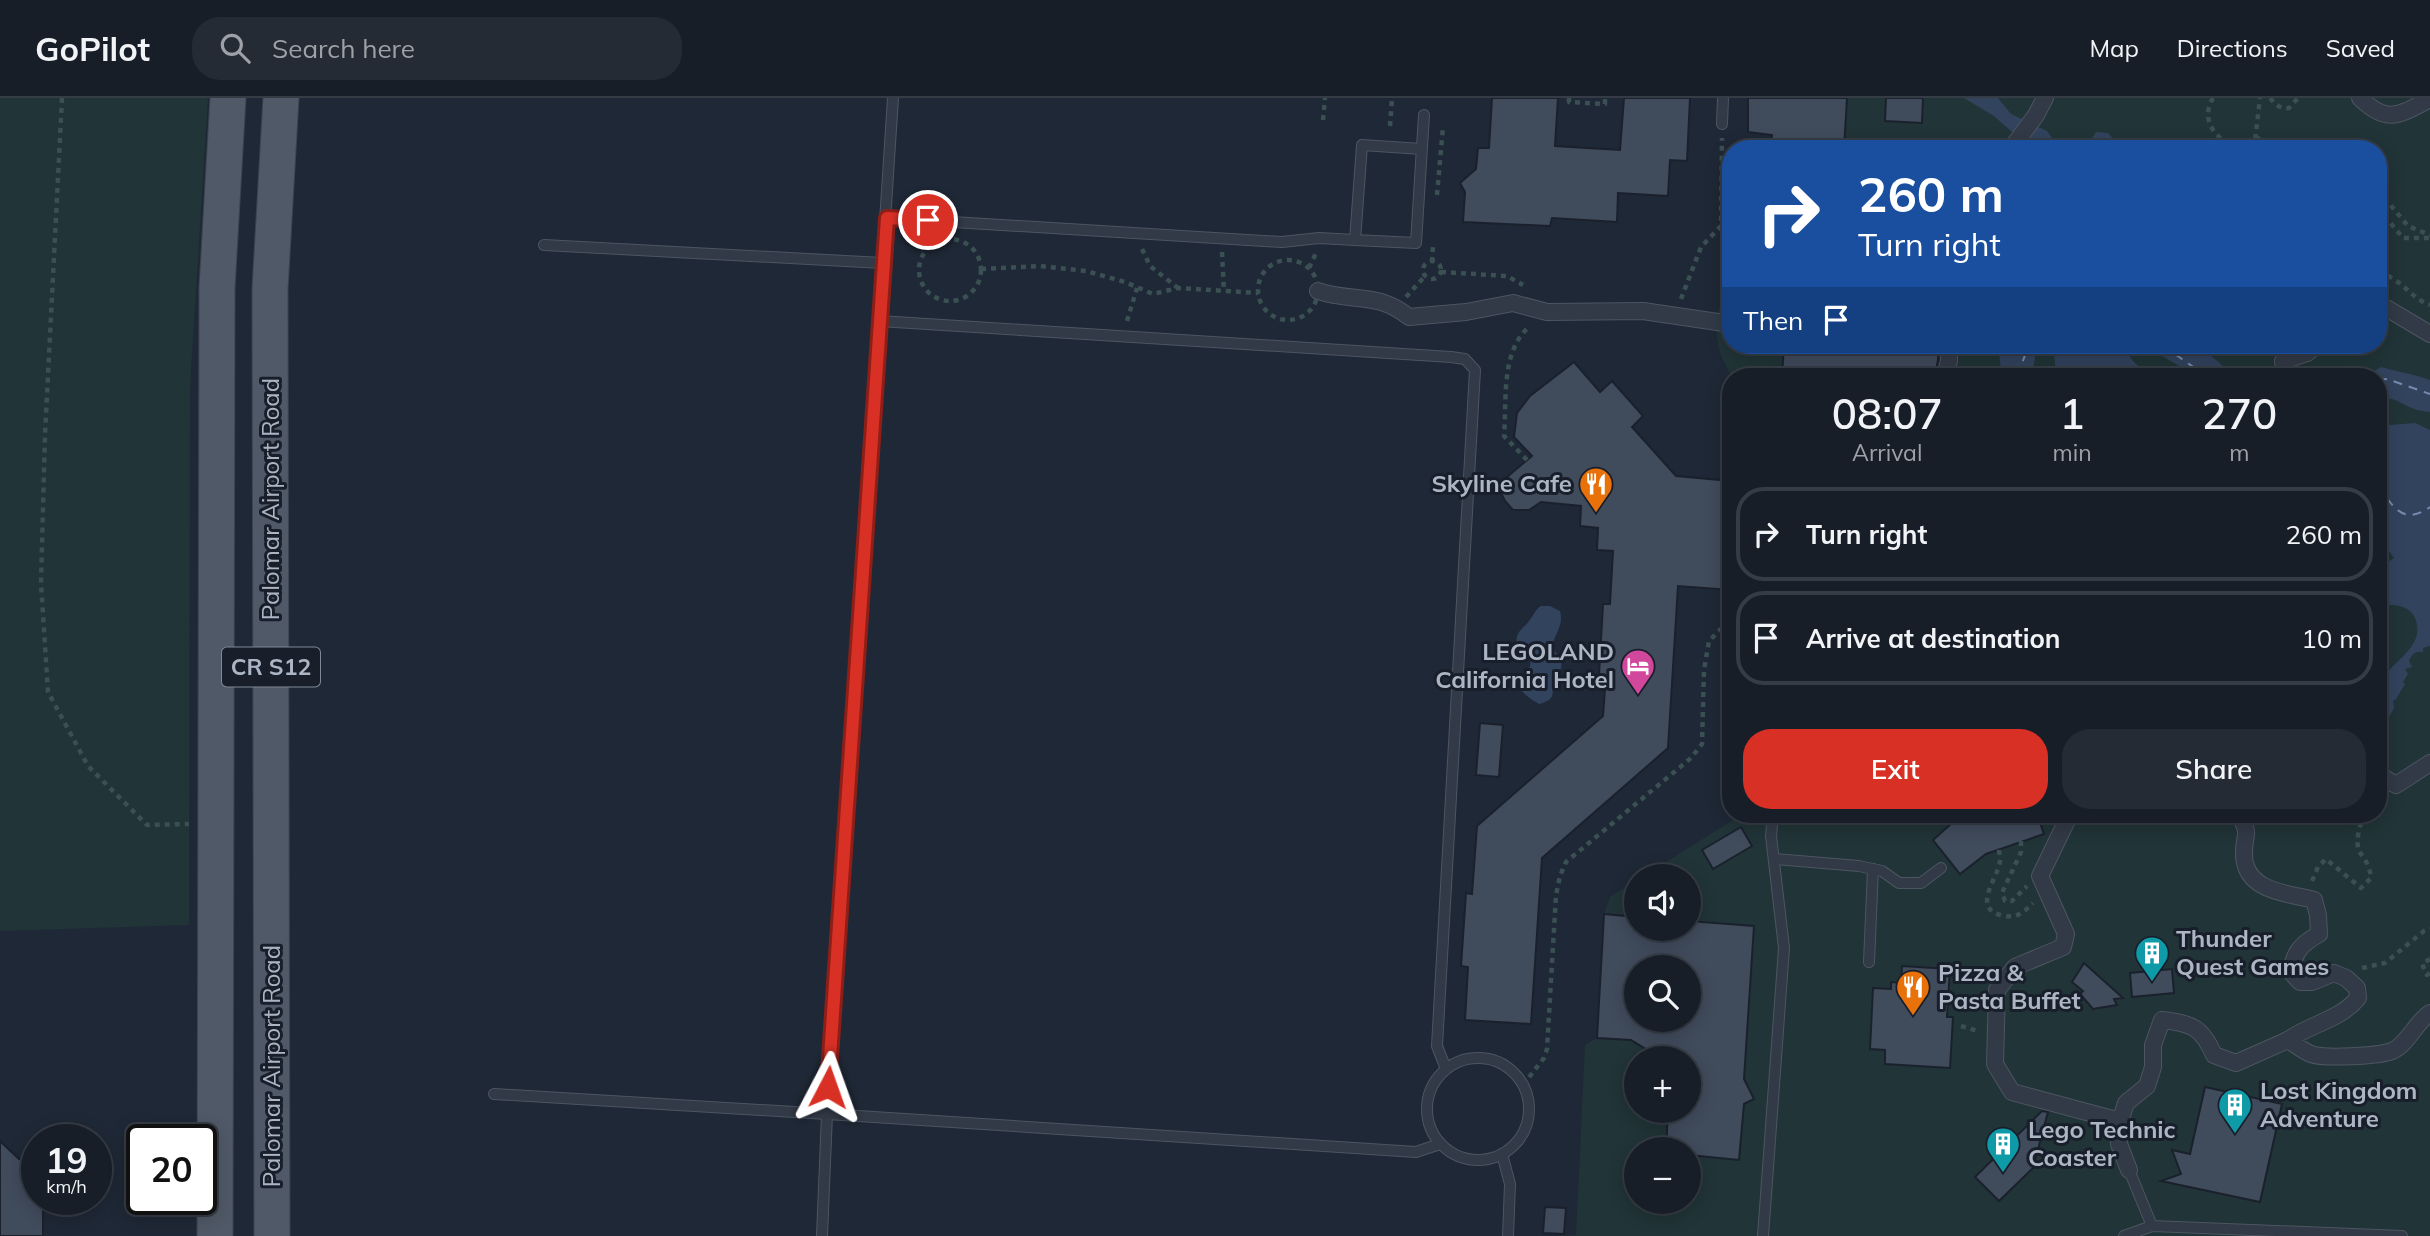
<!DOCTYPE html>
<html lang="en">
<head>
<meta charset="utf-8">
<style>
	:root { --surface:#171e28; --page:#242b34; --text:#f1f3f6; --muted:#9ea2a8; --line:#363c45; --accent:#d93025 }
	body { margin:0; font-family:Mulish,sans-serif; background:var(--page); color:var(--text); height:100vh; display:flex; flex-direction:column; font-size:26px; white-space:nowrap }
	* { box-sizing:border-box; margin:0 }
	p { font-size:23px; color:var(--muted) }
	.icon { flex:none; width:38px; height:38px; fill:none; stroke:currentColor; stroke-width:2; stroke-linecap:round; stroke-linejoin:round }
	.map { position:relative; flex:1; overflow:hidden }
	.sheet { position:absolute; left:1722px; top:270px; width:665px; height:455px; display:flex; flex-direction:column; background:var(--surface); border-radius:28px; box-shadow:0 4px 18px #0003,0 0 0 2px var(--line) }
	.sheet>* { flex:none }
	.guide { position:absolute; left:1722px; top:42px; width:665px; height:214px; border-radius:28px; box-shadow:0 4px 18px #0003,0 0 0 2px var(--line); background:#1a4fa0; color:#fff; overflow:hidden }
	.tools { position:absolute; left:1624px; top:766px; display:grid; gap:14px }
	.tools a { display:grid; place-items:center; width:77px; height:77px; border-radius:50%; background:var(--surface); box-shadow:0 4px 18px #0003,0 0 0 2px var(--line); font-size:35px }
	.speed { position:absolute; left:21px; top:1026px; display:flex; gap:14px; font-size:35px; font-weight:700; text-align:center }
	.speed>* { display:grid; place-content:center; width:91px; height:91px; border-radius:50%; background:var(--surface); box-shadow:0 4px 18px #0003,0 0 0 2px var(--line); line-height:1 }
	.speed small { font-size:18px; font-weight:400 }
	.speed .limit { border:4px solid #111; border-radius:10px; background:#fff; color:#111 }
	.pin { position:absolute; display:grid; place-items:center; width:60px; height:60px; color:#fff; margin:-30px; border:4px solid #fff; border-radius:50%; box-shadow:0 2px 7px #0007 }
	.me { position:absolute; width:77px; margin:-38px; rotate:4deg; stroke-linejoin:round; filter:drop-shadow(0 0 5px #0008) }
	.turn { display:flex; align-items:center; gap:24px; height:147px; padding:0 21px; font-size:32px }
	.turn .icon { width:91px; height:91px; stroke-width:2.5 }
	.turn b { display:block; font-size:49px; line-height:60px }
	.then { display:flex; align-items:center; height:66px; padding:0 21px; background:#0003; gap:14px; font-size:26px }
	.eta { display:flex; justify-content:space-evenly; align-items:center; height:119px; text-align:center }
	.eta b { font-size:42px; font-weight:600; line-height:49px }
	.button { display:flex; gap:14px; margin-top:auto; padding:14px 21px }
	.button a { flex:1; height:80px; border-radius:28px; background:var(--accent); color:#fff; font-size:28px; font-weight:600; line-height:80px; text-align:center }
	.button a+a { background:var(--page); color:var(--text) }
	ul { padding:0; list-style:none }
	li { display:flex; align-items:center; gap:21px; height:94px; margin:0 14px 10px; padding:0 7px; border:4px solid var(--line); border-radius:28px }
	li div { flex:1 }
	li b { display:block; font-size:26px }
	li em { font-style:normal }
	header { display:flex; align-items:center; gap:42px; box-sizing:border-box; height:98px; padding:0 35px; background:var(--surface); border-bottom:2px solid var(--line) }
	header strong { font-size:33px }
	nav { display:flex; gap:38px; margin-inline-start:auto; font-size:24px }
	.search { width:490px; height:63px; background:var(--page); display:flex; align-items:center; gap:18px; box-sizing:border-box; padding:0 24px; border-radius:28px; color:var(--muted); font-size:26px }
	.map>svg:first-child { display:block }
</style>
</head>
<body>
<header>
<strong>GoPilot</strong>
<div class="search"><svg class="icon" aria-label="search" viewBox="0 0 24 24"><circle cx="10" cy="10" r="6"/><path d="M15 15l6 6"/></svg>Search here</div>
<nav><a>Map</a><a>Directions</a><a>Saved</a></nav>
</header>
<div class="map">
<svg width="2430" height="1138" viewBox="0 0 2430 1138">
	<rect width="100%" height="100%" fill="#1f2836"/>
	<g fill="#213437" fill-rule="evenodd">
		<polygon points="0,0 208,0 190,289 189,827 0,833"/>
		<path d="M 1847,0 L 2430,0 L 2430,1138 L 1554,1138 L 1576,1137 L 1585,947 L 1597,940 L 1604,816 L 1610,799 L 1636,782 L 1636,831 L 1689,831 L 1689,779 L 1642,779 L 1733,722 L 1733,716 L 2378,716 L 2378,278 L 1732,278 C 1710,246 1713,214 1731,180 L 1731,247 L 2378,247 L 2378,51 L 1844,51 ZM 1636,870 L 1689,870 L 1689,922 L 1636,922 ZM 1636,961 L 1689,961 L 1689,1013 L 1636,1013 ZM 1636,1052 L 1689,1052 L 1689,1104 L 1636,1104 Z"/>
	</g>
	<g fill="#32435e">
		<polygon points="1964,0 1998,0 2011,16 2047,33 2060,51 2031,51 1994,18"/>
		<polygon points="2096,34 2108,35 2115,43 2113,49 2077,51 2079,44 2089,45"/>
		<polygon points="1998,247 2037,247 2032,278 1997,278 2001,271"/>
		<path d="M 2049,247 L 2126,247 C 2130,267 2142,271 2160,278 L 2064,278 L 2056,274 L 2054,256 Z"/>
		<polygon points="2146,247 2179,247 2186,250 2189,247 2207,247 2212,251 2209,256 2224,269 2249,278 2191,278 2188,273 2150,251"/>
		<path d="M 2381,269 C 2398,274 2414,276 2430,282 L 2430,314 C 2424,313 2417,313 2412,310 C 2398,305 2393,296 2378,304 L 2378,278 L 2365,278 Z"/>
		<path d="M 2378,323 L 2390,327 L 2415,325 L 2430,332 L 2430,548 L 2423,550 L 2423,554 C 2415,553 2412,556 2409,563 L 2412,569 L 2405,571 L 2408,576 L 2403,584 L 2405,586 L 2396,601 L 2393,603 L 2394,610 L 2382,632 L 2378,627 C 2378,613 2378,598 2382,584 C 2390,562 2427,550 2415,520 C 2412,513 2407,510 2399,508 C 2392,506 2385,507 2378,511 L 2378,471 L 2394,460 L 2378,438 Z"/>
		<path d="M 1541,508 L 1550,508 L 1560,513 C 1564,528 1555,534 1552,549 C 1555,554 1560,559 1561,564 C 1563,572 1558,573 1555,580 C 1549,595 1560,600 1539,606 C 1500,584 1535,579 1530,561 C 1528,553 1519,552 1516,545 C 1517,532 1522,532 1529,523 C 1534,517 1534,513 1541,508 Z"/>
	</g>
	<g fill="none" stroke-linecap="round" stroke-linejoin="round">
		<g stroke="#748bae" stroke-width="2" stroke-dasharray="9 7" stroke-linecap="butt">
			<polyline points="2162,247 2206,278"/>
			<polyline points="2017,278 2029,247"/>
			<polyline points="2378,282 2387,281 2430,296"/>
			<path d="M 2378,387 C 2393,409 2403,428 2430,409"/>
		</g>
	</g>
	<g fill="#404b5c" stroke="#1a212d" stroke-width="2" fill-rule="evenodd">
		<polygon points="1492,0 1558,0 1555,48 1620,52 1624,0 1690,0 1687,63 1670,62 1668,98 1618,95 1617,124 1552,120 1550,128 1463,124 1465,94 1460,85 1476,71 1478,50 1489,50"/>
		<polygon points="1748,0 1847,0 1844,51 1770,51 1772,37 1748,34"/>
		<polygon points="1886,0 1923,0 1922,25 1885,23"/>
		<polygon points="1784,247 1939,247 1938,262 1935,278 1782,278"/>
		<polygon points="1574,264 1600,294 1612,283 1643,318 1632,329 1676,378 1731,383 1731,492 1678,488 1668,650 1542,760 1531,926 1465,922 1468,869 1461,868 1466,795 1472,796 1477,728 1603,618 1606,578 1599,577 1603,506 1610,506 1613,453 1597,452 1598,430 1580,428 1581,408 1541,404 1529,412 1513,412 1505,403 1502,397 1507,379 1532,358 1514,339 1517,315 1530,298"/>
		<polygon points="1480,625 1503,627 1499,679 1476,677"/>
		<polygon points="1962,716 2037,716 2044,736 1986,756 1960,776 1933,742"/>
		<polygon points="1741,729 1752,748 1713,771 1702,752"/>
		<path d="M 1604,816 L 1636,819 L 1636,831 L 1689,831 L 1689,823 L 1754,828 L 1744,981 L 1754,1001 L 1744,1006 L 1739,1062 L 1689,1057 L 1689,1052 L 1666,1052 L 1668,1013 L 1689,1013 L 1689,961 L 1662,961 L 1631,942 L 1597,940 ZM 1636,870 L 1689,870 L 1689,922 L 1636,922 Z"/>
		<polygon points="2084,865 2123,900 2114,901 2117,907 2093,911 2080,896 2083,893 2072,884"/>
		<polygon points="1902,868 1950,871 1947,919 1953,919 1950,970 1885,966 1885,952 1870,951 1873,890 1891,891 1891,884 1901,885"/>
		<polygon points="2172,871 2174,895 2132,899 2130,875"/>
		<polygon points="2205,989 2282,1006 2260,1104 2161,1083 2181,1076 2172,1052 2190,1056"/>
		<polygon points="2042,1013 2048,1014 2033,1070 1999,1103 1975,1079"/>
		<polygon points="0,1043 19,1061 37,1061 37,1101 43,1101 43,1138 0,1138"/>
		<polygon points="1545,1109 1566,1110 1564,1136 1543,1135"/>
	</g>
	<g fill="none" stroke-linecap="round" stroke-linejoin="round">
		<g stroke="#4d5562" stroke-width="12">
			<g id="service">
				<polyline points="893,0 827,1016 1416,1054 1440,1046"/>
				<polyline points="1722,26 1723,0"/>
				<polyline points="1422,51 1362,47 1355,142 1416,145 1424,17"/>
				<polyline points="887,120 1282,144 1319,140 1355,142"/>
				<polyline points="544,147 883,165"/>
				<polyline points="879,223 1451,259 1465,261 1475,272 1437,948 1446,971"/>
				<polyline points="1774,761 1859,768 1882,773 1899,785 1921,785 1941,770"/>
				<polyline points="1869,864 1873,771"/>
				<circle cx="1478" cy="1011" r="51"/>
				<polyline points="494,996 827,1016 822,1138"/>
				<polyline points="1502,1056 1510,1086 1508,1138"/>
				<polyline points="2129,1072 2152,1128"/>
				<polyline points="1763,1138 1784,850 1771,738 1773,716"/>
				<polyline points="2124,1138 2152,1128 2402,1138"/>
			</g>
		</g>
		<g stroke="#4d5562" stroke-width="18">
			<g id="pedestrian">
				<path d="M 2360,0 C 2388,27 2399,17 2430,1"/>
				<polyline points="2011,51 2036,17 2045,0"/>
				<path d="M 1318,193 C 1355,205 1376,193 1409,219 L 1466,214 L 1513,205 L 1547,214 L 1643,213 L 1731,226"/>
				<polyline points="2378,212 2388,211 2430,236"/>
				<polyline points="1945,278 1949,263 1949,247"/>
				<polyline points="2285,278 2283,263 2307,255 2317,247"/>
				<polyline points="2378,676 2396,687 2430,665"/>
				<polyline points="2070,716 2040,778 2066,836 2063,849 2015,869 1997,892 1995,966 2012,994 2120,1023"/>
				<path d="M 2239,716 C 2252,739 2243,736 2244,758 C 2246,794 2288,795 2314,802 L 2318,817 L 2319,836 C 2301,846 2294,854 2291,874 L 2300,884 L 2312,884 L 2334,875 L 2346,880 L 2357,890 L 2358,900 C 2340,922 2310,926 2288,942 C 2295,946 2303,953 2311,956 C 2324,961 2379,958 2392,953 C 2408,946 2415,925 2430,915"/>
				<path d="M 2129,1072 L 2119,1046 L 2118,1030 L 2126,1005 L 2147,988 L 2153,969 L 2153,947 L 2162,922 C 2191,925 2202,929 2214,957 L 2236,965 L 2288,942"/>
			</g>
		</g>
		<g stroke="#3c4350" stroke-width="37">
			<g id="primary">
				<polyline points="215,1138 217,190 228,0"/>
				<polyline points="272,1138 270,191 281,0"/>
			</g>
		</g>
		<g stroke="#3b5052" stroke-width="4.5" stroke-dasharray="5 5" stroke-linecap="butt">
			<polyline points="62,0 45,337 41,485 48,594 88,668 147,727 189,726"/>
			<polyline points="1569,0 1569,4 1605,6 1605,0"/>
			<path d="M 2213,0 C 2198,25 2220,46 2244,51"/>
			<path d="M 2270,0 C 2276,7 2280,11 2289,10 L 2298,0"/>
			<polyline points="1323,22 1325,0"/>
			<polyline points="1390,28 1392,0"/>
			<polyline points="2256,39 2264,44 2266,51"/>
			<polyline points="2254,51 2260,0"/>
			<polyline points="2378,92 2408,128 2430,137"/>
			<polyline points="1437,97 1443,29"/>
			<polyline points="2378,110 2403,140 2430,140"/>
			<circle cx="950" cy="172" r="31"/>
			<polyline points="1142,151 1150,168 1178,190"/>
			<polyline points="1222,154 1224,194"/>
			<circle cx="1288" cy="192" r="30"/>
			<circle cx="1432" cy="172" r="9"/>
			<polyline points="1432,164 1433,148"/>
			<polyline points="1309,170 1316,155"/>
			<polyline points="981,171 1040,168 1086,173 1125,184 1153,196 1178,190 1258,195"/>
			<polyline points="1441,174 1507,178 1523,187"/>
			<path d="M 2378,175 C 2403,180 2408,199 2430,207"/>
			<polyline points="1406,199 1425,178"/>
			<polyline points="1681,201 1701,149 1721,128 1722,40"/>
			<polyline points="1127,223 1137,190"/>
			<path d="M 1527,362 L 1504,338 C 1507,303 1500,253 1530,228"/>
			<polyline points="2021,743 2021,754 2002,795 2005,803 2012,803 2027,788"/>
			<path d="M 1999,752 C 1999,755 2001,759 2000,763 C 1998,781 1969,812 2005,818 C 2018,820 2025,813 2033,805"/>
			<path d="M 2312,783 L 2318,769 L 2326,761 L 2361,790 L 2371,780 C 2368,752 2350,761 2361,725"/>
			<polyline points="2430,861 2422,866 2427,877 2430,875"/>
			<polyline points="2362,870 2385,865 2424,833 2430,831"/>
			<polyline points="1961,928 1978,933"/>
			<polyline points="1523,987 1544,960 1547,951 1556,797 1560,778 1566,764 1691,660 1702,646 1704,572 1709,543 1724,528 1731,525"/>
		</g>
		<use href="#service" stroke="#323a47" stroke-width="10"/>
		<use href="#pedestrian" stroke="#323a47" stroke-width="16"/>
		<use href="#primary" stroke="#505967" stroke-width="35"/>
	</g>
	<g fill="none" stroke-linecap="round" stroke-linejoin="round">
		<g stroke="#8d1f18" stroke-width="18">
			<polyline id="route" points="828,989 887,120 928,122"/>
		</g>
		<use href="#route" stroke="#d93025" stroke-width="12"/>
	</g>
	<defs>
		<g id="restaurant-pin" transform="scale(1.75)"><path d="M0 17L-7.5 6A9.5 9.5 0 1 1 7.5 6Z" fill="#e8710a" stroke="#181f2b"/><path d="M-5-6h1v4h1v-4h1v4h1v-4h1v5L-1.5 .5V6h-2V.5L-5-1ZM5-6V6H3V1.5H1.5Q1.5-4 5-6Z" fill="#fff"/></g>
		<g id="hotel-pin" transform="scale(1.75)"><path d="M0 17L-7.5 6A9.5 9.5 0 1 1 7.5 6Z" fill="#d1479c" stroke="#181f2b"/><path d="M-6-4.5h1.5V1H6V5H4.5V3h-9V5H-6ZM-4 0a1.8 1.8 0 1 1 3.6 0ZM.5 0V-2.5h3Q6-2.5 6 0Z" fill="#fff"/></g>
		<g id="building-pin" transform="scale(1.75)"><path d="M0 17L-7.5 6A9.5 9.5 0 1 1 7.5 6Z" fill="#0f9aa8" stroke="#181f2b"/><path d="M-4-6H4V6H1V3H-1V6H-4ZM-2.5-4.3h1.7v1.8h-1.7ZM.8-4.3h1.7v1.8H.8ZM-2.5-1h1.7V.8h-1.7ZM.8-1h1.7V.8H.8Z" fill="#fff"/></g>
	</defs>
	<g fill-rule="evenodd">
		<use href="#restaurant-pin" x="1596" y="386"/>
		<use href="#hotel-pin" x="1638" y="568"/>
		<use href="#building-pin" x="2152" y="855"/>
		<use href="#restaurant-pin" x="1913" y="889"/>
		<use href="#building-pin" x="2235" y="1007"/>
		<use href="#building-pin" x="2003" y="1046"/>
	</g>
	<g text-anchor="middle" stroke-width="6" stroke-linejoin="round" paint-order="stroke">
		<rect fill="#181f2b" stroke="#808896" stroke-width="2" x="222" y="549.5" width="98" height="39" rx="5"/>
		<g font-size="23" font-weight="bold" fill="#acb5c4">
			<text x="271" y="577">CR S12</text>
		</g>
		<g font-size="24" font-weight="bold" fill="#acb5c4" stroke="#181f2b" text-anchor="start">
			<text x="1572" y="394" text-anchor="end">Skyline Cafe</text>
			<text x="1614" y="562" text-anchor="end">LEGOLAND<tspan x="1614" dy="28">California Hotel</tspan></text>
			<text x="2176" y="849">Thunder<tspan x="2176" dy="28">Quest Games</tspan></text>
			<text x="1938" y="883">Pizza &amp;<tspan x="1938" dy="28">Pasta Buffet</tspan></text>
			<text x="2260" y="1001">Lost Kingdom<tspan x="2260" dy="28">Adventure</tspan></text>
			<text x="2028" y="1040">Lego Technic<tspan x="2028" dy="28">Coaster</tspan></text>
		</g>
		<g font-size="24" fill="#acb5c4" stroke="#181f2b">
			<text transform="translate(271 401) rotate(-90)" y="8">Palomar Airport Road</text>
			<text transform="translate(272 968) rotate(-90)" y="8">Palomar Airport Road</text>
		</g>
	</g>
</svg>
<div class="tools">
<a><svg class="icon" aria-label="sound" viewBox="0 0 24 24"><path d="M4 9h4l5-4v14l-5-4H4zM17 9q2 3 0 6"/></svg></a>
<a><svg class="icon" aria-label="search" viewBox="0 0 24 24"><circle cx="10" cy="10" r="6"/><path d="M15 15l6 6"/></svg></a>
<a>+</a>
<a>−</a>
</div>
<div class="speed"><div>19<small>km/h</small></div><div class="limit">20</div></div>
<div class="pin" style="left:928px;top:122px;background:#d93025"><svg class="icon" aria-label="arrive" viewBox="0 0 24 24"><path d="M6 21V4h12l-3 4 3 4H6"/></svg></div>
<svg class="me" style="left:828px;top:989px" viewBox="-20 -20 40 40"><path d="M0-17L14 15 0 8-14 15z" fill="#d93025" stroke="#fff" stroke-width="4"/></svg>
<div class="guide">
<div class="turn"><svg class="icon" aria-label="right" viewBox="0 0 24 24"><path d="M7 20v-9h11M14 6l5 5-5 5"/></svg><div><b>260 m</b>Turn right</div></div>
<div class="then">Then<svg class="icon" aria-label="arrive" viewBox="0 0 24 24"><path d="M6 21V4h12l-3 4 3 4H6"/></svg></div>
</div>
<section class="sheet">
<div class="eta">
<div><b>08:07</b><p>Arrival</p></div>
<div><b>1</b><p>min</p></div>
<div><b>270</b><p>m</p></div>
</div>
<ul>
<li><svg class="icon" aria-label="right" viewBox="0 0 24 24"><path d="M7 20v-9h11M14 6l5 5-5 5"/></svg><div><b>Turn right</b></div><em>260 m</em></li>
<li><svg class="icon" aria-label="arrive" viewBox="0 0 24 24"><path d="M6 21V4h12l-3 4 3 4H6"/></svg><div><b>Arrive at destination</b></div><em>10 m</em></li>
</ul>
<div class="button"><a>Exit</a><a>Share</a></div>
</section>
</div>
</body>
</html>
